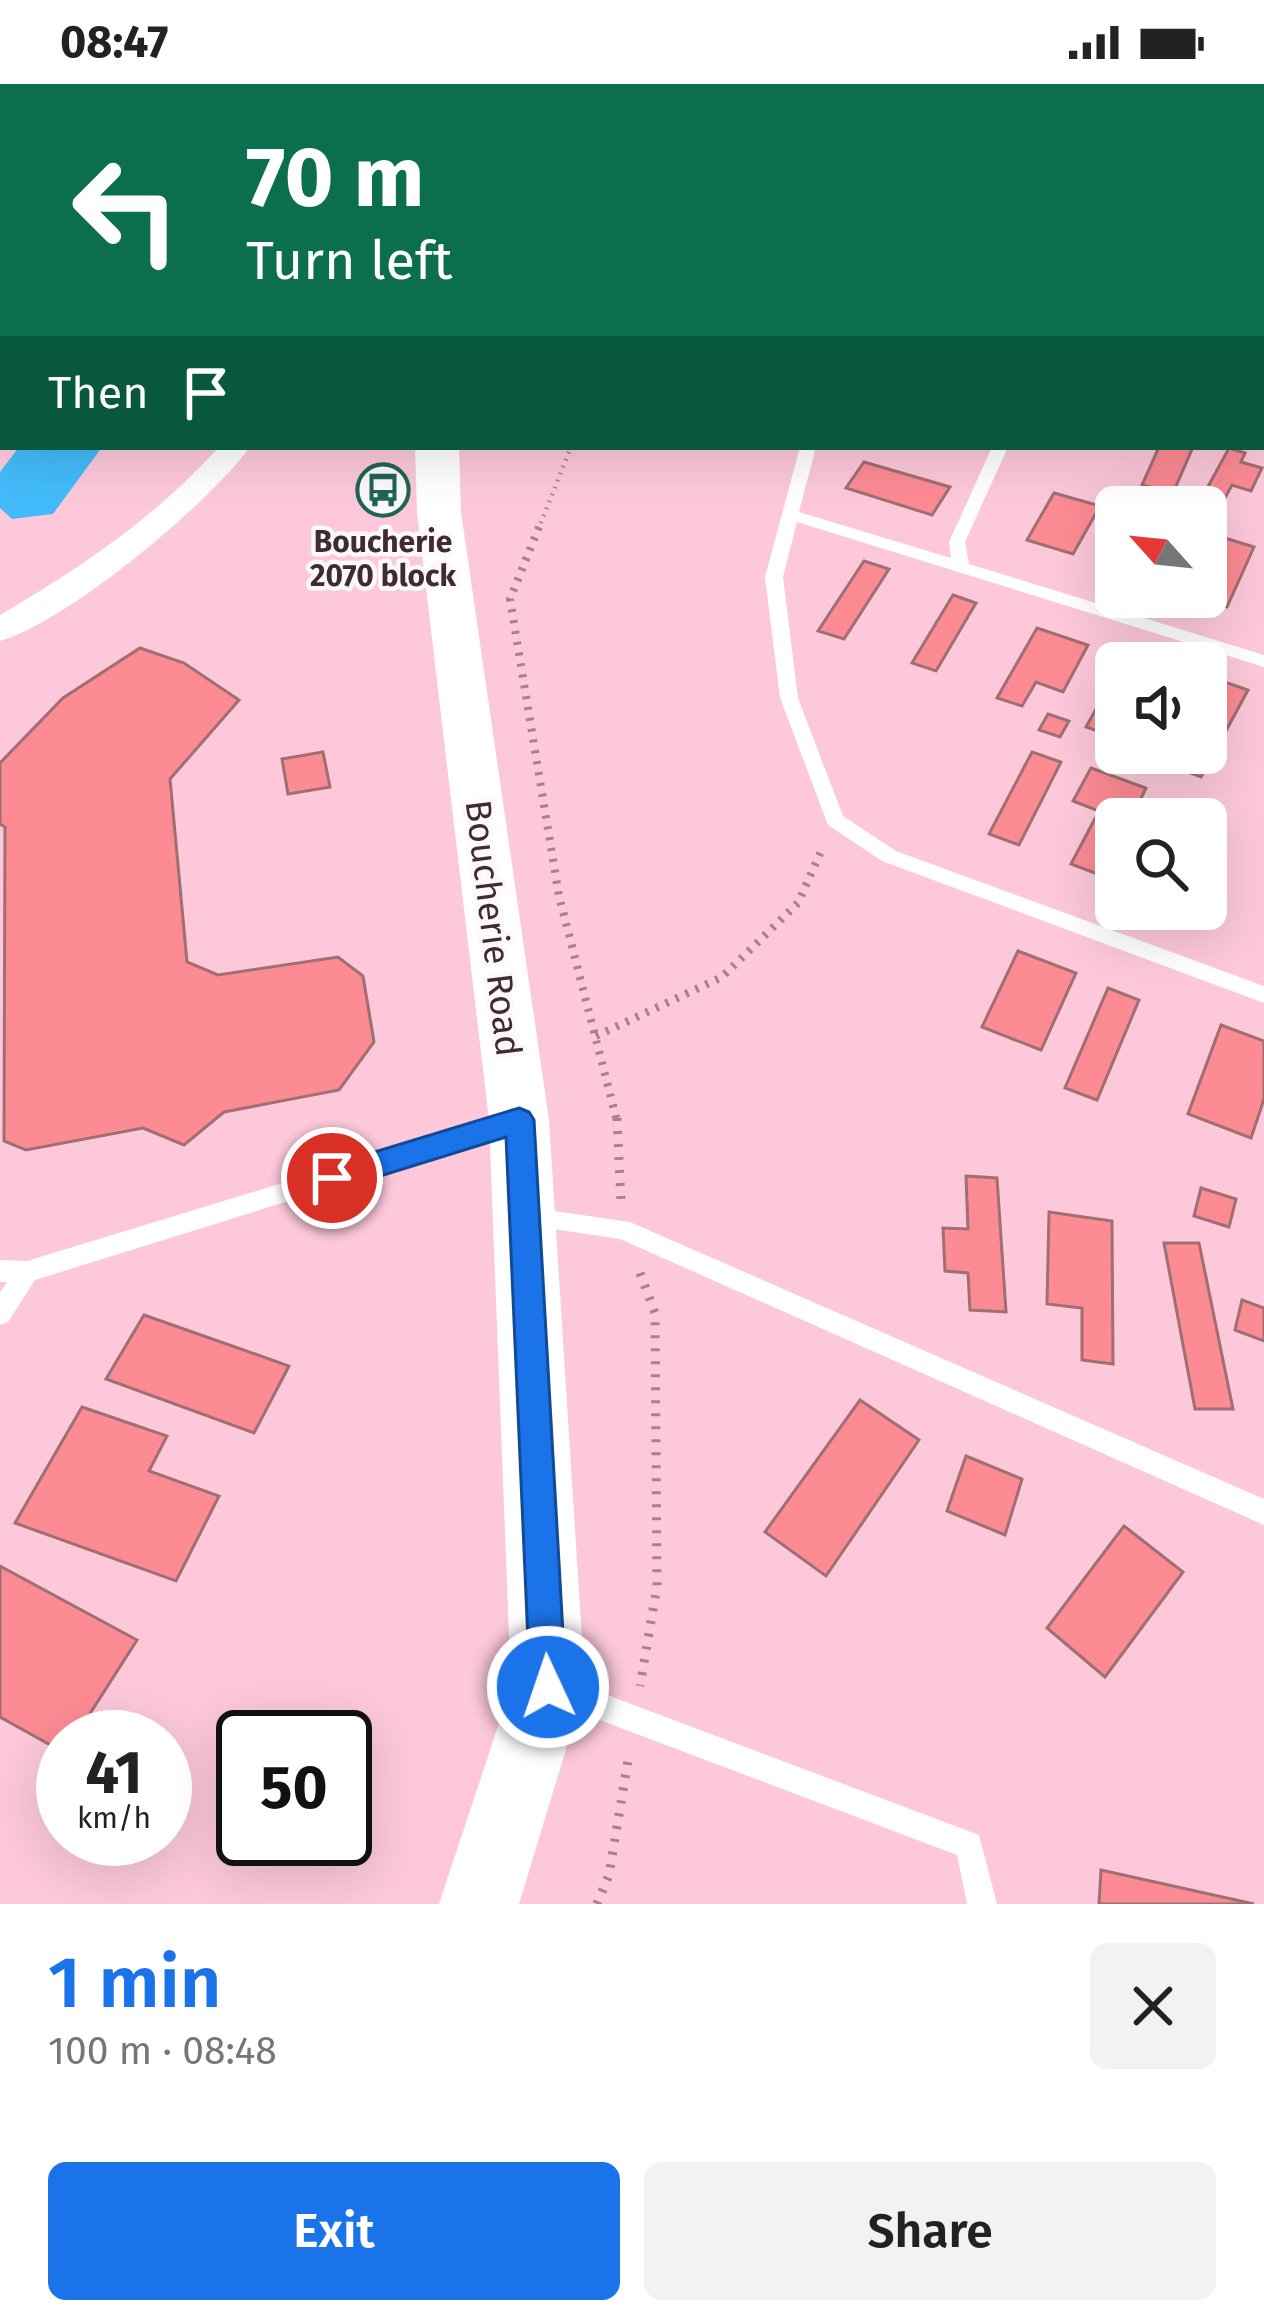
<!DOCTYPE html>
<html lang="en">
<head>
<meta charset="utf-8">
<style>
	:root { --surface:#fff; --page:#f2f2f2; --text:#222; --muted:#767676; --accent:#1a73e8 }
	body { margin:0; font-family:"Fira Sans",sans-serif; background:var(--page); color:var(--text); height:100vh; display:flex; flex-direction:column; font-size:45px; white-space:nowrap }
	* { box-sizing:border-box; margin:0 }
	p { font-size:39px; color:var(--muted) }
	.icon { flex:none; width:66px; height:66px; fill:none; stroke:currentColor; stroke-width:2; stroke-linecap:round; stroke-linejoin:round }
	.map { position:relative; height:1820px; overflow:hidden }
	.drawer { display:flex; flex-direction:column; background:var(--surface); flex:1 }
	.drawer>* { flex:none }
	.top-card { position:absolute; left:0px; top:0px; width:1266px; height:366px; box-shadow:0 12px 48px #0002; background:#0b6e4f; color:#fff; overflow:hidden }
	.needle { width:78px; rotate:297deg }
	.tools { position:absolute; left:1095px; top:402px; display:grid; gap:24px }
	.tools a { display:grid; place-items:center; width:132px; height:132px; border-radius:18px; background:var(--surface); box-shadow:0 12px 48px #0002; font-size:60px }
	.speed { position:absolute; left:36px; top:1626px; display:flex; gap:24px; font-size:60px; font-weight:700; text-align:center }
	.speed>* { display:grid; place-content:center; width:156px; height:156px; border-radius:50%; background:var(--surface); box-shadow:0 12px 48px #0002; line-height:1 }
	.speed small { font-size:30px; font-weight:400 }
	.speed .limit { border:6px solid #111; border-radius:18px; background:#fff; color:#111 }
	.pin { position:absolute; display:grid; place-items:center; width:102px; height:102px; color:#fff; margin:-51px; border:6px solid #fff; border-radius:50%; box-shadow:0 3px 12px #0007 }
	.me { position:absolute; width:132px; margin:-66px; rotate:357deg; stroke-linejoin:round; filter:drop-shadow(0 0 9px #0008) }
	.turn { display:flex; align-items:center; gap:42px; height:252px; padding:0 48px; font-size:54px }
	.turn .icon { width:156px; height:156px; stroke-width:2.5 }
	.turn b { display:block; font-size:84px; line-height:102px }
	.then { display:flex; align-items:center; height:114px; padding:0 48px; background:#0003; gap:24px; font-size:45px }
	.round { display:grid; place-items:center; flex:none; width:126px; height:126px; border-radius:18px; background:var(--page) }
	.headline { display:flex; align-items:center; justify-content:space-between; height:204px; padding:0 48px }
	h1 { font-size:72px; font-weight:600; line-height:90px; color:var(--accent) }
	.button { display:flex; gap:24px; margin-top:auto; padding:24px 48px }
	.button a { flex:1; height:138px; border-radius:18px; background:var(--accent); color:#fff; font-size:48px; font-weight:600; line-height:138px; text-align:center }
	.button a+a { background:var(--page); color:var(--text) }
	.status { display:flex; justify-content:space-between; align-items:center; height:84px; padding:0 60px; background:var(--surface); direction:ltr }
	.status svg { height:33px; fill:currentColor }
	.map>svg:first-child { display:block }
</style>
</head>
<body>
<div class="status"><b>08:47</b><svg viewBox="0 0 49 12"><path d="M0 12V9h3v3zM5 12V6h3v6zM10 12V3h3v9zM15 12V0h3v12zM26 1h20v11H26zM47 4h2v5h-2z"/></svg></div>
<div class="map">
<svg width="1264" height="1820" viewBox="0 0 1264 1820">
	<rect width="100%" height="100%" fill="#fcc8da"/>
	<polygon fill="#43bbfa" points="19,363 102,363 53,430 12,435 0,424 0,388"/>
	<g fill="#fd8b94" stroke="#a06f71" stroke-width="3">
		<polygon points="1159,363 1193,363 1173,409 1142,401"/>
		<polygon points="1229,364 1245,369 1241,378 1262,384 1251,407 1232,401 1225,414 1205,408"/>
		<polygon points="864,378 950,403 932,431 846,404"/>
		<polygon points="1054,409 1100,422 1073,470 1027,456"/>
		<polygon points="1212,450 1254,463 1227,523 1196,513 1206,513 1206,463"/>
		<polygon points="864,477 889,485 844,555 818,547"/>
		<polygon points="953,511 976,519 936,587 912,579"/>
		<polygon points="1037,544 1088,561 1063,608 1036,598 1022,622 997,614"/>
		<polygon points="140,564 184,579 239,616 170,695 187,878 218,891 338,873 363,892 374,958 339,1006 224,1028 184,1061 143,1044 26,1066 4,1057 5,743 0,740 0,679 63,614"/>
		<polygon points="1116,589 1116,644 1112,652 1086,643"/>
		<polygon points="1216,595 1248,606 1201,693 1168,681 1174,669 1206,669 1206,612"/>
		<polygon points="1048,630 1069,637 1060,653 1039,646"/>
		<polygon points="323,668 330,703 288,710 282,675"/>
		<polygon points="1032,668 1061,678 1019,761 989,750"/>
		<polygon points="1091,684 1146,704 1131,735 1116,735 1116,765 1103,792 1071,780 1099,727 1073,717"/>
		<polygon points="1018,867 1076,889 1041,966 982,943"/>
		<polygon points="1108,904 1139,916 1097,1016 1065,1004"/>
		<polygon points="1221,941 1264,957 1264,1015 1251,1054 1188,1030"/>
		<polygon points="966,1092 997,1094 1006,1228 970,1226 968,1189 945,1187 943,1144 968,1145"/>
		<polygon points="1201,1104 1236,1115 1229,1143 1194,1132"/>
		<polygon points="1049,1128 1112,1137 1113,1280 1082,1276 1082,1224 1047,1220"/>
		<polygon points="1164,1159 1199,1159 1233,1325 1195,1325"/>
		<polygon points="1242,1216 1264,1224 1264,1257 1235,1246"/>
		<polygon points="144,1231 289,1282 254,1349 106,1295"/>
		<polygon points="860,1316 919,1356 826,1492 765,1448"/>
		<polygon points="82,1323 167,1352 149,1387 219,1412 176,1497 15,1439"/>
		<polygon points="966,1372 1022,1395 1005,1451 947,1427"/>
		<polygon points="1124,1442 1183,1488 1105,1593 1047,1544"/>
		<polygon points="0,1482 137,1556 75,1653 63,1653 63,1668 0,1633"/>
		<polygon points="1101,1786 1254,1820 1099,1820"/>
	</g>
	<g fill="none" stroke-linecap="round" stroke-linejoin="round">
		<polyline stroke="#a7818e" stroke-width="4.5" stroke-dasharray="1.5 6" stroke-linecap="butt" points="538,446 571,363"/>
		<g stroke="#a7818e" stroke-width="8" stroke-dasharray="3 8" stroke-linecap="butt">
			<polyline points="539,443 510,515 559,812 617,1037"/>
			<polyline points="596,952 722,893 798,819 822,765"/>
		</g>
		<g stroke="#a7818e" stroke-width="9" stroke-dasharray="3 10" stroke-linecap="butt">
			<polyline points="617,1034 621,1117"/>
			<polyline points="640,1189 655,1229 657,1502 640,1602"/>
			<polyline points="597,1820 609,1791 629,1670"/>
		</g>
		<g fill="#fff" fill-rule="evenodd">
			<polygon points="0,119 3,120 3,128 0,127"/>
			<rect x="1263" y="344" width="1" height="11"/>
			<polygon points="800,363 816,363 799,428 951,474 949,458 992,363 1008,363 965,458 969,480 1264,571 1264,583 797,438 783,493 798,614 843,732 896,767 1264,902 1264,919 882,777 828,741 780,614 765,493"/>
			<polygon points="512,1029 520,1031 523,1038 520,1045 35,1196 8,1238 0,1241 0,1209 7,1198 0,1198 0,1176 27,1177"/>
			<polygon points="527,1123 630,1138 1264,1415 1264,1441 620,1155 519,1140 515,1133 519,1126"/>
			<polygon points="554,1591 979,1751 997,1820 967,1820 957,1771 544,1615 540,1605 544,1595"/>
		</g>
		<g fill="#fff" fill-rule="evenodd">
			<polygon points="729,0 754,0 727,3"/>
			<path d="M 219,363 L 250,363 C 209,420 67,538 0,557 L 0,531 C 80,484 156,433 219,363 Z"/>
		</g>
		<g fill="#fff" fill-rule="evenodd">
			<rect x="402" y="0" width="34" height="3"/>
			<polygon points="415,363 459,363 461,428 549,1036 585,1603 519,1820 439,1820 511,1603 489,1036 417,428"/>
		</g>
	</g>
	<polygon fill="#1a73e8" stroke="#114b97" stroke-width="3" points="519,1024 529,1028 534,1036 566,1603 561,1616 548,1621 535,1616 530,1603 506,1053 332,1107 321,1103 317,1094 321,1085 332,1081"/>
	<defs>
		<g id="bus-ring" transform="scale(2.7)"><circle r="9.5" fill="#fdf8f9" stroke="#1f6455" stroke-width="1.5"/><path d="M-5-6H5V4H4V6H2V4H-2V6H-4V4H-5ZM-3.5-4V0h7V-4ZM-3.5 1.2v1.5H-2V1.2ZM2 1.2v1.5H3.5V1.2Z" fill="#1f6455"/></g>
	</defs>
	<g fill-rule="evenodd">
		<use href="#bus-ring" x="383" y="406"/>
	</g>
	<g text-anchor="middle" stroke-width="9" stroke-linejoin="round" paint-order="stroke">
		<g font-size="30" font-weight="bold" fill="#3f2b32" stroke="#fdf8f9">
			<text x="383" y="468">Boucherie<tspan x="383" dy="34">2070 block</tspan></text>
		</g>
		<g font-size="36" fill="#3f2b32" stroke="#fdf8f9">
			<text transform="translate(494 844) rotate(83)" y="13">Boucherie Road</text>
		</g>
	</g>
</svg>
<div class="tools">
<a><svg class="needle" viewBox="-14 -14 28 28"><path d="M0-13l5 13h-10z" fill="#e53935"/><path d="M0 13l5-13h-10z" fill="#767676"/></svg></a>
<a><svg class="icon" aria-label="sound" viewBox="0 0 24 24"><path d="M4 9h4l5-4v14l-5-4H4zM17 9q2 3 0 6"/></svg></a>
<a><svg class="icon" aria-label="search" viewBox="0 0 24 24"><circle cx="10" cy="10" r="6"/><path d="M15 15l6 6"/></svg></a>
</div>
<div class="speed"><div>41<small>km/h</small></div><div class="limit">50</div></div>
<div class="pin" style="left:332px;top:1094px;background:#d93025"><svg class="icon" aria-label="arrive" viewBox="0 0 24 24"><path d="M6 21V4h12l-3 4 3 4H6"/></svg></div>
<svg class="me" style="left:548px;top:1603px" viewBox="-20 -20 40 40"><circle r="17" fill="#1a73e8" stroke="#fff" stroke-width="3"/><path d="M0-11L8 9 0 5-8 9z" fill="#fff"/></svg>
<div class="top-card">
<div class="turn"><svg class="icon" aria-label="left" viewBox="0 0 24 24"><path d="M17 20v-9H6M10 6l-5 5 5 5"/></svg><div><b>70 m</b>Turn left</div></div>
<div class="then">Then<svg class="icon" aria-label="arrive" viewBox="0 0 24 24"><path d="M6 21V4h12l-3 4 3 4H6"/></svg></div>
</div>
</div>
<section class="drawer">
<div class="headline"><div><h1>1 min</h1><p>100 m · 08:48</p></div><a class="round"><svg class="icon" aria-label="close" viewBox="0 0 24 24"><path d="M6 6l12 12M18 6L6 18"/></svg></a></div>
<div class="button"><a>Exit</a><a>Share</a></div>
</section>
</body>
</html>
